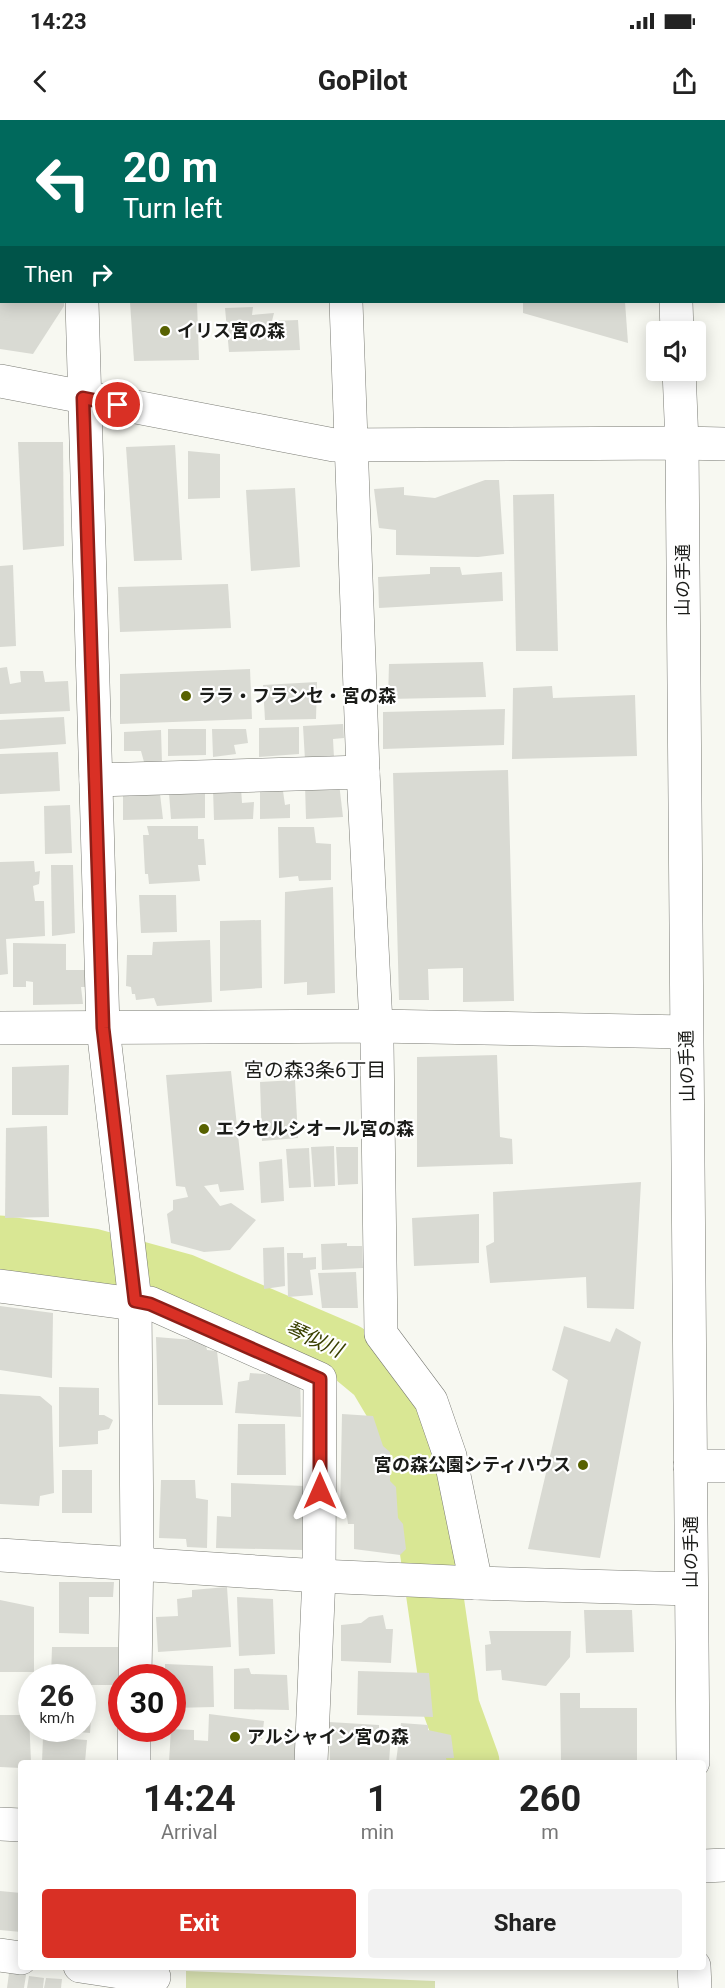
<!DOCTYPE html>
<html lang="en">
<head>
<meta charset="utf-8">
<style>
	:root { --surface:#fff; --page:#f2f2f2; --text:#222; --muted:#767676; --accent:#d93025 }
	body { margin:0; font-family:Roboto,"Noto Sans JP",sans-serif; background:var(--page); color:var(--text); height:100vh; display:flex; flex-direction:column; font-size:22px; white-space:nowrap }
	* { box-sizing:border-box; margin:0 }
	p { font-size:20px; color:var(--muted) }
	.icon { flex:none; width:33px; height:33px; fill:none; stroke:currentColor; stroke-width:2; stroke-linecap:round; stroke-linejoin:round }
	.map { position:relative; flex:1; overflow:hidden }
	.panel { position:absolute; left:18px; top:1640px; width:688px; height:210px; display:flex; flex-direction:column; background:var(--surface); border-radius:6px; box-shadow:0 3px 15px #0003 }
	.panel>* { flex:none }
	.top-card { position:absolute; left:0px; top:0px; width:726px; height:183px; box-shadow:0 3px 15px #0003; background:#00695c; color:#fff; overflow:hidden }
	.fabs { position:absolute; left:646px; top:201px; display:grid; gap:12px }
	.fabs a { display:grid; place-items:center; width:60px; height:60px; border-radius:6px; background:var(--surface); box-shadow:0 3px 15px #0003; font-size:30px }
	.speed { position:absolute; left:18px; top:1544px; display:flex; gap:12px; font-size:30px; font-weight:700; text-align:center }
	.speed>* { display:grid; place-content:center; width:78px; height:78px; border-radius:50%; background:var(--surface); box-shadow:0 3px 15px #0003; line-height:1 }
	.speed small { font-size:15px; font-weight:400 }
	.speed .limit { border:9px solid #d22; background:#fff; color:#111 }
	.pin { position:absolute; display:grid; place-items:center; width:51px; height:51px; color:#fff; margin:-26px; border:3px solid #fff; border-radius:50%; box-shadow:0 2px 6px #0007 }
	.me { position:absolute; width:66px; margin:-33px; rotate:0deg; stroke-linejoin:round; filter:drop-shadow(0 0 4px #0008) }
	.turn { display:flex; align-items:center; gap:21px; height:126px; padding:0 24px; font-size:27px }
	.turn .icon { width:78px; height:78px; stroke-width:2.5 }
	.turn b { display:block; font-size:42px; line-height:51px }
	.then { display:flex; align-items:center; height:57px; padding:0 24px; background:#0003; gap:12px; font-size:22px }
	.eta { display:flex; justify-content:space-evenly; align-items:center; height:102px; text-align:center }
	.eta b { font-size:36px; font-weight:700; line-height:42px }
	.cta { display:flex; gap:12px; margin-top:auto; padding:12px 24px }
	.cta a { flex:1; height:69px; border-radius:6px; background:var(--accent); color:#fff; font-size:24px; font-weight:700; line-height:69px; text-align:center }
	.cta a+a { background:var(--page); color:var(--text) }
	.status { display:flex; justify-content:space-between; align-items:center; height:42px; padding:0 30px; background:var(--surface); direction:ltr }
	.status svg { height:16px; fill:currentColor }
	header { display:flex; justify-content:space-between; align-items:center; height:78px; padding:0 24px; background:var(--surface); font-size:27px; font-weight:700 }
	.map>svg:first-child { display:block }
</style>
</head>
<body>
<div class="status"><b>14:23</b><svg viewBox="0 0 49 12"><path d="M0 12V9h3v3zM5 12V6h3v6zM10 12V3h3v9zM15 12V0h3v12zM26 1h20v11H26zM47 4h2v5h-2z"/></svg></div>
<header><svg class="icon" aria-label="back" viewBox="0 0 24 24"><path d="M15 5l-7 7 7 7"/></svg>GoPilot<svg class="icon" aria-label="share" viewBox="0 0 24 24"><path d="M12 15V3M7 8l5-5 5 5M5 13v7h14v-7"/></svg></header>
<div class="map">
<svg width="725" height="1868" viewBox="0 0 725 1868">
	<rect width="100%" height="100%" fill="#f7f8f1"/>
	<polygon fill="#d8e1b1" points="186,1851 435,1861 435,1868 186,1868"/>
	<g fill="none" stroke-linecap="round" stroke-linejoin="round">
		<polyline stroke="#d9e794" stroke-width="57" points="0,1124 92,1137 183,1162 347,1232 376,1256 398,1293 428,1429 451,1587 471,1642"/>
	</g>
	<g fill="#d9dad3">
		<polygon points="0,182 64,182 64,186 33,234 0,229"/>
		<polygon points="130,182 197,182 199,240 134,241"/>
		<polygon points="523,182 625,182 628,223 523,193"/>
		<polygon points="253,187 252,195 274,193 272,201 298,200 300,230 229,232 225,188"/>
		<polygon points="18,322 63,322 64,426 23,430"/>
		<polygon points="175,325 182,440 134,441 126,327"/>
		<polygon points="188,331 220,334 220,378 188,379"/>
		<polygon points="485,360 499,360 504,434 478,437 396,435 396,410 379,408 374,369 404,367 404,375 435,378"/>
		<polygon points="295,368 300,447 251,451 246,370"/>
		<polygon points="554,374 558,531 516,531 513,375"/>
		<polygon points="13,445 16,526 0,527 0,446"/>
		<polygon points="430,447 460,447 462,455 502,452 503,481 379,488 378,457 430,454"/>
		<polygon points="228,464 231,508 120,512 118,467"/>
		<polygon points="483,542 486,577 388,579 389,544"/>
		<polygon points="7,547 10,564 21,562 20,551 43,551 45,562 68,561 70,591 0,594 0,548"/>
		<polygon points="250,549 252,599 120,604 120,554"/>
		<polygon points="317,562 316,599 265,600 263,565"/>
		<polygon points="552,566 553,578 635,575 637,636 512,639 513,568"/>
		<polygon points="505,589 504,625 383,629 383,592"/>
		<polygon points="64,597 66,624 0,629 0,600"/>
		<polygon points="343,604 344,618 333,619 334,638 305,640 303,606"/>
		<polygon points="299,607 299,634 259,637 259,608"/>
		<polygon points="168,609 206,609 206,635 168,636"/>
		<polygon points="212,609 246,609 248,623 234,625 236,634 213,637"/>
		<polygon points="161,610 162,643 144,642 141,631 124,631 124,612"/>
		<polygon points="58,632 60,671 0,674 0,634"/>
		<polygon points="508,650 514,881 463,882 463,848 428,849 429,880 399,880 393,653"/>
		<polygon points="339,663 343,697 306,699 305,665"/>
		<polygon points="241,668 242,683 254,682 253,699 214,700 213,669"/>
		<polygon points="205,671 205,698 171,699 169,673"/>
		<polygon points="260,671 283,671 285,685 290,684 290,698 260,699"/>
		<polygon points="160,674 163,699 123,700 123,676"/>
		<polygon points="70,685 72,733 45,734 44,686"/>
		<polygon points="147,706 198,706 198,719 204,719 206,745 198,745 200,761 149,764 148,754 145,754 143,715 149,715"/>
		<polygon points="278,707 314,707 316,723 331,724 331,760 299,761 298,756 279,758"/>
		<polygon points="34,741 35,752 40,751 39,764 33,766 35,781 44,781 45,816 6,819 8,854 0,855 0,742"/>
		<polygon points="51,745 73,745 75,813 52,816"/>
		<polygon points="333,767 335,873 307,875 307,862 284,864 285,772"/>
		<polygon points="139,775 176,775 177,812 141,813"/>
		<polygon points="261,800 262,868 220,871 220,801"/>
		<polygon points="210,820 212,882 157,886 154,878 136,880 135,874 132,874 131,867 126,866 127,835 152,835 153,822"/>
		<polygon points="13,823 66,824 66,850 86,850 87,867 81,867 83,884 33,885 33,862 26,861 26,867 13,867"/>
		<polygon points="497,935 500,1017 512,1019 513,1044 417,1047 417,937"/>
		<polygon points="69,945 68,995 12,995 12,947"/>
		<polygon points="231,951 244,1070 220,1072 218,1064 204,1066 220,1086 231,1083 256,1100 230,1130 204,1132 171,1123 167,1094 173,1090 173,1080 188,1077 185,1067 176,1066 166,955"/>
		<polygon points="295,960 298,1018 262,1021 260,962"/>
		<polygon points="47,1006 49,1097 5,1098 6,1008"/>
		<polygon points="334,1026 335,1066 314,1067 311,1027"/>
		<polygon points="336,1027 358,1027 358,1064 338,1065"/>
		<polygon points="309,1028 311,1067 289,1068 286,1029"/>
		<polygon points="282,1039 284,1081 261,1083 259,1042"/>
		<polygon points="641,1062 634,1189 587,1188 586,1157 490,1163 486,1126 494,1122 493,1072"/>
		<polygon points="479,1094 479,1143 414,1146 412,1098"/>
		<polygon points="347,1123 347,1126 362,1126 363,1148 322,1150 321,1124"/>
		<polygon points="284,1127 285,1166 264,1169 263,1128"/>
		<polygon points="287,1133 303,1133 303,1138 316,1137 316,1149 310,1150 313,1175 288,1177"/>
		<polygon points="356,1152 358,1188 322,1188 318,1153"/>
		<polygon points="0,1186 53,1193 52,1258 0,1250"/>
		<polygon points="564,1206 610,1222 616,1208 641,1222 600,1438 528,1429 568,1260 552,1250"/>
		<polygon points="156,1217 205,1221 207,1230 217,1231 223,1285 158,1285"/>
		<polygon points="250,1253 300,1257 301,1297 235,1293 238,1262 249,1260"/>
		<polygon points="59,1267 99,1268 99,1295 104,1295 113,1300 109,1309 98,1311 98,1324 59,1327"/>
		<polygon points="0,1274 40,1276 52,1286 54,1373 40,1376 39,1386 0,1384"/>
		<polygon points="342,1294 373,1296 383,1326 390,1332 390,1361 396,1367 398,1398 403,1404 406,1429 400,1435 354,1429 354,1404 348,1404 347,1397 340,1395"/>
		<polygon points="238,1304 285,1304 286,1355 237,1355"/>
		<rect x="62" y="1350" width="30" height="43"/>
		<polygon points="161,1360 195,1360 196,1378 208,1380 207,1428 187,1427 186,1419 159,1418"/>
		<polygon points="231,1363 305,1366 304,1430 216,1428 217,1396 231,1397"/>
		<polygon points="59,1462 114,1462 113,1477 89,1477 89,1514 59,1513"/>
		<polygon points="227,1467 231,1527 158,1532 156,1497 178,1496 177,1479 192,1477 192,1470"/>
		<polygon points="237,1477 273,1479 275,1534 239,1536"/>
		<polygon points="0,1480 34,1487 34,1552 0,1552"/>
		<polygon points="584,1490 632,1490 634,1532 586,1533"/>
		<polygon points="383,1495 386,1509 393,1509 391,1543 341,1541 341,1505 361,1503 369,1497"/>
		<polygon points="489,1511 571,1511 570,1537 546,1566 502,1560 501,1550 486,1551 485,1525 491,1524"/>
		<polygon points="52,1527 118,1527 118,1565 82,1565 82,1557 51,1556"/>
		<polygon points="165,1544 213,1546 214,1587 172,1588 172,1557 165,1557"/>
		<polygon points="249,1548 251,1554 287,1555 289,1590 234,1589 234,1549"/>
		<polygon points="358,1551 429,1553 433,1597 357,1595"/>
		<polygon points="82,1573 93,1573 90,1613 52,1610 52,1608 82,1608"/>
		<polygon points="560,1573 580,1573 580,1588 637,1588 637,1642 561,1642"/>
		<polygon points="209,1594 264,1601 262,1619 257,1619 256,1625 274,1625 273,1614 301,1616 298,1642 169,1642 171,1609 194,1610 194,1620 208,1621"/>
		<polygon points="0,1595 29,1595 31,1642 21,1642 21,1648 0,1647"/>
		<polygon points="329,1602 379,1605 379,1616 391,1615 389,1642 330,1642"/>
		<polygon points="401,1603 428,1605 428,1610 451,1615 454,1638 446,1638 447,1642 396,1642"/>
		<polygon points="43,1617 87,1620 85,1642 42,1642"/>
		<polygon points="0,1771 21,1773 21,1812 0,1810"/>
		<polygon points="9,1853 26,1855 24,1868 7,1868"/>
		<polygon points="29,1856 44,1858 43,1868 27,1868"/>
		<polygon points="46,1858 62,1859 61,1868 44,1868"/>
	</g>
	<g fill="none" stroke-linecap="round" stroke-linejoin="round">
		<g stroke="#7b7c75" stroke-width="34">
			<g id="minor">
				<polyline points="77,0 77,2"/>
				<polyline points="340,0 340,2"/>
				<polyline points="82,182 103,908 135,1181 137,1427 135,1557"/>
				<polyline points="346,182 363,652 377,923 381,1214 431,1281 450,1336 476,1463"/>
				<polyline points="0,261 334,325 682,323 725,324"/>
				<polyline points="96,660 363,652"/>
				<polyline points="0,908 376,906 686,912"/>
				<polyline points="0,1166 119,1182 135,1181 150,1183 320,1259 319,1456 311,1642"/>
				<polyline points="690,1346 725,1346"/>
				<polyline points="0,1435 319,1456 476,1463 691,1469"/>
				<polyline points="134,1642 134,1608"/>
				<polyline points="0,1835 21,1838"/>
				<polyline points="80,1846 154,1857"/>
			</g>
		</g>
		<g stroke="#7b7c75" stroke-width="34">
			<g id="major">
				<polyline points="669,0 669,2"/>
				<polyline points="676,182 677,212"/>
				<polyline points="679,250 682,323 693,1642"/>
				<polyline points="0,1704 21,1705"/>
				<polyline points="704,1746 725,1745"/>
				<polyline points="694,1846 695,1868"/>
			</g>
		</g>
		<use href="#minor" stroke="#fff" stroke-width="33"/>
		<use href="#major" stroke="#fff" stroke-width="33"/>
	</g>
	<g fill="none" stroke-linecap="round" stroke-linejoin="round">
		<g stroke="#8d1f18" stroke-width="15">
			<polyline id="route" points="118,285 83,278 103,908 135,1181 150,1184 320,1259 320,1371"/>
		</g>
		<use href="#route" stroke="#d93025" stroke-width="10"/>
	</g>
	<g fill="#576100" stroke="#fff" stroke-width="2">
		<circle cx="165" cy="211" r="6"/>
		<circle cx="186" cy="576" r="6"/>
		<circle cx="204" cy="1009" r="6"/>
		<circle cx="583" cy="1345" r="6"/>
		<circle cx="235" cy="1617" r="6"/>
	</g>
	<g text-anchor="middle" stroke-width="4.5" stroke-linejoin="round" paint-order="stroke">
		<g font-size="18" font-weight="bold" fill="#1b1c19" stroke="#fff" text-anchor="start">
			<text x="177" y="217">イリス宮の森</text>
			<text x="198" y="582">ララ・フランセ・宮の森</text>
			<text x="216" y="1015">エクセルシオール宮の森</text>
			<text x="571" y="1351" text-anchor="end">宮の森公園シティハウス</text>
			<text x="247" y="1623">アルシャイン宮の森</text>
		</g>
		<g font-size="18" fill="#1b1c19" stroke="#fff">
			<text transform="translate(683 460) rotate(-90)" y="6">山の手通</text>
			<text transform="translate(687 946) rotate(-91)" y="6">山の手通</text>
			<text transform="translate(691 1432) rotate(-90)" y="6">山の手通</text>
		</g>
		<g font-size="20" fill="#1b1c19" stroke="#fff">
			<text x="315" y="957">宮の森3条6丁目</text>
		</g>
		<g font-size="20" font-style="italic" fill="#394000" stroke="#fff">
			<text transform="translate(314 1219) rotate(24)" y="7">琴似川</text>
		</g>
	</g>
</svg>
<div class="fabs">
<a><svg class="icon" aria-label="sound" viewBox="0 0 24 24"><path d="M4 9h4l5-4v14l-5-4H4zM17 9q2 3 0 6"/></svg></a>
</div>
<div class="speed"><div>26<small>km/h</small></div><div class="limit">30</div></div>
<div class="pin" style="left:118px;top:285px;background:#d93025"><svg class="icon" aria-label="arrive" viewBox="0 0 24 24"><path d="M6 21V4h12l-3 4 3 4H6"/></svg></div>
<svg class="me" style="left:320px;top:1371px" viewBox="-20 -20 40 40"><path d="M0-17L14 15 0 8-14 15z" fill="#d93025" stroke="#fff" stroke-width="4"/></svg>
<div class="top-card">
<div class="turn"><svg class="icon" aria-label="left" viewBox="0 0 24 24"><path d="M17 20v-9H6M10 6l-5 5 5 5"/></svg><div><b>20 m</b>Turn left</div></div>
<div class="then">Then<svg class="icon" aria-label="right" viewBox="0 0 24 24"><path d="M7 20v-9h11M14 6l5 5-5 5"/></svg></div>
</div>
<section class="panel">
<div class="eta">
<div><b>14:24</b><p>Arrival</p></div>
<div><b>1</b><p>min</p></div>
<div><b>260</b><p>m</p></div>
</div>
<div class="cta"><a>Exit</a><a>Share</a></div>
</section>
</div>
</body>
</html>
